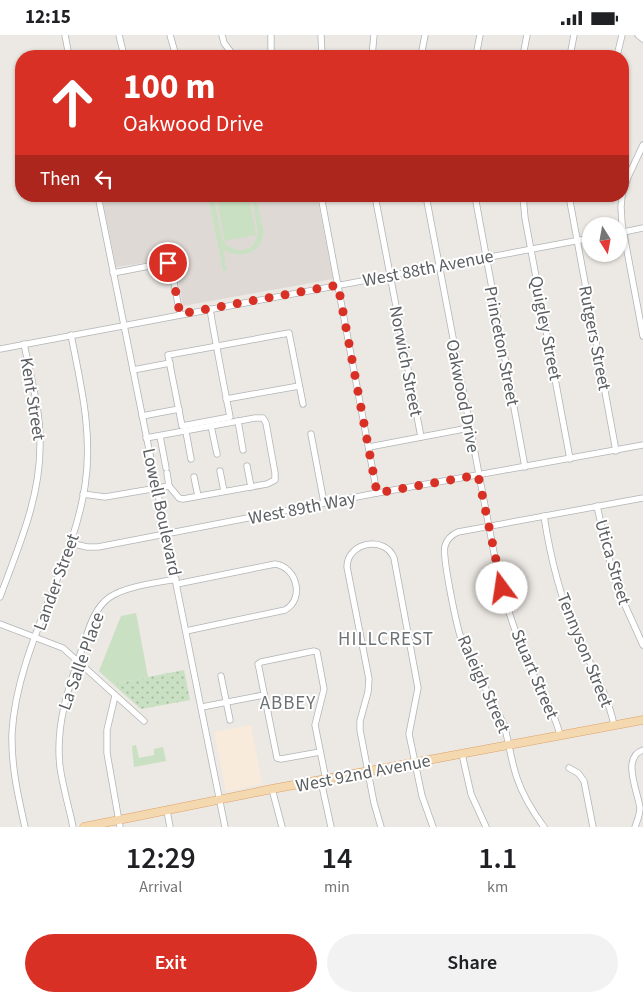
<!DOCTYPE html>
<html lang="en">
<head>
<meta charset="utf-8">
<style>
	:root { --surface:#fff; --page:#f2f2f2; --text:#202124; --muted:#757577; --accent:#d93025 }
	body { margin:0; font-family:"Source Sans 3",sans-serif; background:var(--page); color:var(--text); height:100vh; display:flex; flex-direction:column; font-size:19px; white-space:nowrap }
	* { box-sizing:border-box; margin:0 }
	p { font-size:16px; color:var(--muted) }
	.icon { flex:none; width:28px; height:28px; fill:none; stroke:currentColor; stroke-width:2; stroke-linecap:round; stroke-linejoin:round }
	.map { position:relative; height:792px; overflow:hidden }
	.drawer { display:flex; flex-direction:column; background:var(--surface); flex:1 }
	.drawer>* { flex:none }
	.banner { position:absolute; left:15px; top:15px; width:614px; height:152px; border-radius:20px; box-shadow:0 1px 4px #0004; background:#d93025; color:#fff; overflow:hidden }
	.needle { width:32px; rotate:169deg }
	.controls { position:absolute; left:582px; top:182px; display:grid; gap:10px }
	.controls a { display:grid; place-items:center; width:45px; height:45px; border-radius:50%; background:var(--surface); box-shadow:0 1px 4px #0004; font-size:25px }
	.pin { position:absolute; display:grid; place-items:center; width:42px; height:42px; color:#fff; margin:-21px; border:2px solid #fff; border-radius:50%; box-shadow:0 1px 5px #0007 }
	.me { position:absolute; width:55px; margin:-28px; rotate:346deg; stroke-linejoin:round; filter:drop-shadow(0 0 4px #0008) }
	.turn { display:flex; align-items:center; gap:18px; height:105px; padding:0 25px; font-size:22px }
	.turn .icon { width:65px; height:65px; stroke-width:2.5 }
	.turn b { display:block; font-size:35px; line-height:42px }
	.then { display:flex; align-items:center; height:48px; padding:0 25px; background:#0003; gap:10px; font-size:19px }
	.eta { display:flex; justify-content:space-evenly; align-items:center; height:85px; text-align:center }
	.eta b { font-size:30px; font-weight:600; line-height:35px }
	.button { display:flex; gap:10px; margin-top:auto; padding:10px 25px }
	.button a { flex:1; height:58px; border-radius:30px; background:var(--accent); color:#fff; font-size:20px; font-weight:600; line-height:58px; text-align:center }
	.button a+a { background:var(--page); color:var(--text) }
	.status { display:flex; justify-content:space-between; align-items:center; height:35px; padding:0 25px; background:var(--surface); direction:ltr }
	.status svg { height:14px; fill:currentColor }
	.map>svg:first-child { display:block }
</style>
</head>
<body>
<div class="status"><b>12:15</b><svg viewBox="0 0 49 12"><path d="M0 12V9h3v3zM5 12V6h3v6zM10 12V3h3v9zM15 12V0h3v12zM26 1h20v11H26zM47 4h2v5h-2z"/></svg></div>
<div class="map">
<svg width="643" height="792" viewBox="0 0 643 792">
	<defs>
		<pattern id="grass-dots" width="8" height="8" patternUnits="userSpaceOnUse" patternTransform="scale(1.25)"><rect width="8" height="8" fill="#c9e0c2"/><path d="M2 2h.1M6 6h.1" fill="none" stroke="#a6b9a1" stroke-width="1.8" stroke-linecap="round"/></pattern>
	</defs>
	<rect width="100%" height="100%" fill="#ece8e3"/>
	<polygon fill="#f9ebdb" points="251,690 262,749 226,757 214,697"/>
	<polygon fill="#ded9d4" points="102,161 317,161 333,244 183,271 174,224 116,232"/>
	<polygon fill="url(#grass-dots)" points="184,635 190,665 141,674 113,649"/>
	<g fill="#c9e0c2">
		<path d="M 208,161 L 213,161 L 222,203 C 229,216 241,218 253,211 L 258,199 L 252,161 L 255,161 C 258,172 262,185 263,196 C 264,219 239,224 223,215 L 227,235 L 223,236 Z"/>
		<polygon points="216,161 249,161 256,200 225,206"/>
		<polygon points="136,578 148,642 113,649 99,636 121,581"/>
		<polygon points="136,710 139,723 154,720 154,714 163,712 166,726 134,732 132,711"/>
	</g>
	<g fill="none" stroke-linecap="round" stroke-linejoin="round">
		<g stroke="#b0b4b6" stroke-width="7">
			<g id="minor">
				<polyline points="65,0 69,21"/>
				<polyline points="119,0 124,21"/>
				<polyline points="170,0 176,21"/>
				<polyline points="222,0 224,8 234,21"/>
				<polyline points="271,0 271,21"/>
				<polyline points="321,0 322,21"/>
				<polyline points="638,0 643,4"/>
				<polyline points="372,21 374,0"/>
				<polyline points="421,21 425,0"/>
				<polyline points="476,21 480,0"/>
				<polyline points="523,21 527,0"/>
				<polyline points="570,21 574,0"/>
				<polyline points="617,21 622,0"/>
				<polyline points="622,160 628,142 643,110"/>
				<polyline points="98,161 225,792"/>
				<polyline points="321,161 377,458"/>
				<polyline points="375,161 421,402"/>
				<path d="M 426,161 L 498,539 C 506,570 516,601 529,630 C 539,653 554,675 560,700"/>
				<polyline points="475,161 525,432"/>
				<polyline points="523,161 525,183 570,424"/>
				<polyline points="569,161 616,416"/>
				<polyline points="622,161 621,172 622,189 643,301"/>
				<polyline points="619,198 643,193"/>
				<polyline points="113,238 170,227 180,279"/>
				<path d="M 210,274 C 216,310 223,346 230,382 L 182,391 L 168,320 C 209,313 249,305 289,298 L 303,369"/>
				<polyline points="0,314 591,203"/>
				<polyline points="133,335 170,328"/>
				<polyline points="226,364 299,351"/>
				<polyline points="142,381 179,374"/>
				<polyline points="238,386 243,415"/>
				<polyline points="211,391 217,419"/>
				<polyline points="186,397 191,424"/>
				<polyline points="311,399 324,468"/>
				<polyline points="160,401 166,433"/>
				<polyline points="369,412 469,393"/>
				<polyline points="247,431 251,452"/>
				<polyline points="220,436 224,456"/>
				<polyline points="167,438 169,451"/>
				<polyline points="194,442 198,461"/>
				<polyline points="83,459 105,462 169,451 179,463 183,464 267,449 275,445 275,438 266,388 263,383 255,383 146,403"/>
				<polyline points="597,471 608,520 619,557 643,610"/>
				<path d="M 544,481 C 550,520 559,559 575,595 C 588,627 607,656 614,690"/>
				<polyline points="70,508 87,512 98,512 377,458 643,410"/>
				<path d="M 177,549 L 275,529 C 297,532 305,564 285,575 L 186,596"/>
				<path d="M 0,562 C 18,513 40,464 40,411 C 41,377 31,343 24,309"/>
				<polyline points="0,589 63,613 144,686"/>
				<polyline points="221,641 230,685"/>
				<polyline points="115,661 107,695 107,718 120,792"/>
				<polyline points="202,672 264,660"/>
				<polyline points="320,717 281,724 277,723 259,633 258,629 261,627 314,616 317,617 324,654 315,690 326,745"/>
				<polyline points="462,719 471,759 486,792"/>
				<polyline points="569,733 578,738 584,746 593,792"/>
				<polyline points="321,746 331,792"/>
				<polyline points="272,754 282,792"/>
				<polyline points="167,776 170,792"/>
				<path d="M 25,792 C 18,761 11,730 12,698 C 17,612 72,535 85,451 C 93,399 81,350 71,300"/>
				<path d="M 73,792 C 69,772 63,753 60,732 C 55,689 69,651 83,611 C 89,593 94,573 110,562 C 126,551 157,548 176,544"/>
				<path d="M 381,792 L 374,768 L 360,695 L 360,686 L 368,657 L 369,644 L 347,532 C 347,507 385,500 394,523 L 418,653 L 409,699 L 422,761 L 433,792"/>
				<path d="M 544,792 C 533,777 523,761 517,743 C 511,726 509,707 504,690 C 491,661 474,635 462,606 C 457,594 442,521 445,511 C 447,504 451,500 458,497 L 643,463"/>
				<path d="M 635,792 C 637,786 640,780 640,773 C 638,757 621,722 643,715"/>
			</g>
		</g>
		<g stroke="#dea169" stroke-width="9">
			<polyline id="major" points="84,792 272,754 643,685"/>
		</g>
		<use href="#minor" stroke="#fff" stroke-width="5.5"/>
		<use href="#major" stroke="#f4d8af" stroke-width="8"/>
	</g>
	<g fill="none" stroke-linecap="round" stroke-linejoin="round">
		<polyline stroke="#d93025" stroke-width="9" stroke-dasharray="0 16.2" points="168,228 170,227 180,279 338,250 377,458 478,440 502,553"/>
	</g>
	<g text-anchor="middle" stroke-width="4" stroke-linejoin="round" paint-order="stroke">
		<g font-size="18" fill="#5b5f61" stroke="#fff">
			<text transform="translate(428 233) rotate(-11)" y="6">West 88th Avenue</text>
			<text transform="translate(546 293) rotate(79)" y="6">Quigley Street</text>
			<text transform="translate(595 303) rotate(79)" y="6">Rutgers Street</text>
			<text transform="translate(502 311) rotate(79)" y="6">Princeton Street</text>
			<text transform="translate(406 326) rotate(79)" y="6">Norwich Street</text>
			<text transform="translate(463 361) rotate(79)" y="6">Oakwood Drive</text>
			<text transform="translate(33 364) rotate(81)" y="6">Kent Street</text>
			<text transform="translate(302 473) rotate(-11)" y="6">West 89th Way</text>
			<text transform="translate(162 477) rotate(78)" y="6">Lowell Boulevard</text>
			<text transform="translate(613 527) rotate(74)" y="6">Utica Street</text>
			<text transform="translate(56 547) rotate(-70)" y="6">Lander Street</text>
			<text transform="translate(585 615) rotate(68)" y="6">Tennyson Street</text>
			<text transform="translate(81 626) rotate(-70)" y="6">La Salle Place</text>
			<text transform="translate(535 639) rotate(67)" y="6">Stuart Street</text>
			<text transform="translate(484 649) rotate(66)" y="6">Raleigh Street</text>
			<text transform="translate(363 738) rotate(-11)" y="6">West 92nd Avenue</text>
		</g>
		<g font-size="19" letter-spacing="1" fill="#6c7173" stroke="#fff">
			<text x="386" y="610">HILLCREST</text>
			<text x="288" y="674">ABBEY</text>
		</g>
	</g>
</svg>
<div class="controls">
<a><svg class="needle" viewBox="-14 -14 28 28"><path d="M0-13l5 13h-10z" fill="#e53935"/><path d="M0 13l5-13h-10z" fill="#757577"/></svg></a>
</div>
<div class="pin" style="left:168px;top:228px;background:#d93025"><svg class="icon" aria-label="arrive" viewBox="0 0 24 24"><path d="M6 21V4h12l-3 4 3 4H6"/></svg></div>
<svg class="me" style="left:502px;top:553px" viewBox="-20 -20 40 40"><circle r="19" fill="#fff"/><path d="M0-13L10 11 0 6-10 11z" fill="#d93025"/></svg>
<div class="banner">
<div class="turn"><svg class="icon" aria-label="ahead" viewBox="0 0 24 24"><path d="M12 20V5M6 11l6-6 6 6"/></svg><div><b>100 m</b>Oakwood Drive</div></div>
<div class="then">Then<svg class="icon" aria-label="left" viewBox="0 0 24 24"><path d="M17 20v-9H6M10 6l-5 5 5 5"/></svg></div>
</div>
</div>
<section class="drawer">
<div class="eta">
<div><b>12:29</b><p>Arrival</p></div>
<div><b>14</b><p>min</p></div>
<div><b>1.1</b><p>km</p></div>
</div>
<div class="button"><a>Exit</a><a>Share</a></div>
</section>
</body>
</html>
